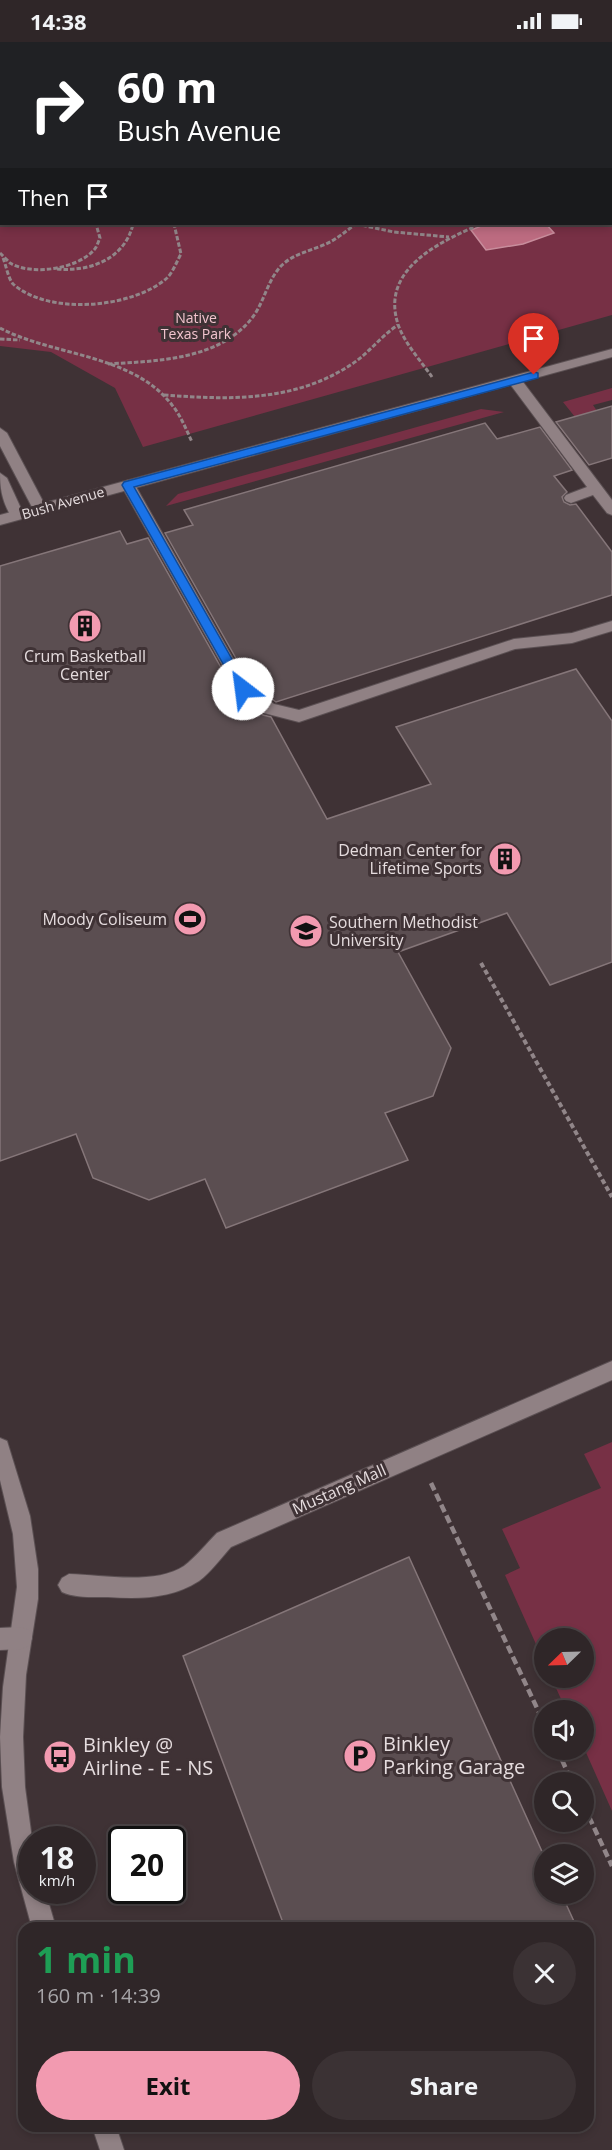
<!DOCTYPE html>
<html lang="en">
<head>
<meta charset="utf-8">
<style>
	:root { --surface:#2f2628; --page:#3b3234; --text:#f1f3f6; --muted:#a7a5a8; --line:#4a4345; --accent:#f29ab0 }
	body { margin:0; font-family:"Open Sans",sans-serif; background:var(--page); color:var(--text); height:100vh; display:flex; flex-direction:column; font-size:22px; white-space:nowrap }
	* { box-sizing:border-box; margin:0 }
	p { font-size:20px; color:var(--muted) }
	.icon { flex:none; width:33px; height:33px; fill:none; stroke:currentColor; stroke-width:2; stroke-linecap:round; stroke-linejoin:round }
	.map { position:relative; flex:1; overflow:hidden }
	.side { position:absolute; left:18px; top:1880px; width:576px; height:210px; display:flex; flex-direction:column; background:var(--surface); border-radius:18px; box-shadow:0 3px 9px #0003,0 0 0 2px var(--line) }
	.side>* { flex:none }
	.hud { position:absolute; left:0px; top:0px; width:612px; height:183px; box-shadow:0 3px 9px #0003,0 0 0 2px var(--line); background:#202124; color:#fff; overflow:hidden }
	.needle { width:39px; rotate:247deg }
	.tools { position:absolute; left:534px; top:1586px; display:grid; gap:12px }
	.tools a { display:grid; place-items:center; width:60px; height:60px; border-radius:50%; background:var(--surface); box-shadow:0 3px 9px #0003,0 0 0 2px var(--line); font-size:30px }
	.speed { position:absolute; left:18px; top:1784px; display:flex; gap:12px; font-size:30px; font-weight:700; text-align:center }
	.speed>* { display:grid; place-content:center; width:78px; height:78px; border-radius:50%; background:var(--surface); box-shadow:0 3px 9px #0003,0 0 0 2px var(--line); line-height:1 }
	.speed small { font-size:15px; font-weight:400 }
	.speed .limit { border:3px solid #111; border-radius:9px; background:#fff; color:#111 }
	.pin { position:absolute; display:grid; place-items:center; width:51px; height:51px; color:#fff; margin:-62px -26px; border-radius:50% 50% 50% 0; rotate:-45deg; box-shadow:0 0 6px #0007 }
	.pin .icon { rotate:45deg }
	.me { position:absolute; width:66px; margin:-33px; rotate:330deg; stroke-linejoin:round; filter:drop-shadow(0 0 4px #0008) }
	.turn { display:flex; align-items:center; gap:21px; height:126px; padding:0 18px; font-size:27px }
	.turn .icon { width:78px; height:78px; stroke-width:2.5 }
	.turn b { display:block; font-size:42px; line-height:51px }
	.then { display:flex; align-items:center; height:57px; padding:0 18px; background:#0003; gap:12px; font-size:22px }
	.round { display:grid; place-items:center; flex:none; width:63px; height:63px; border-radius:32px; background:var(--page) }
	.head { display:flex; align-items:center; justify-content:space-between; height:102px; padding:0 18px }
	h1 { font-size:36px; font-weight:700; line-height:45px; color:#1e9e55 }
	.primary-button { display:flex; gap:12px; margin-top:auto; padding:12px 18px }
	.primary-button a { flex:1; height:69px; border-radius:36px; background:var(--accent); color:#111; font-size:24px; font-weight:700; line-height:69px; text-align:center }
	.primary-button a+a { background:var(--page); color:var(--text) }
	.status { display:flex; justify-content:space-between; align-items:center; height:42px; padding:0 30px; background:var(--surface); direction:ltr }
	.status svg { height:16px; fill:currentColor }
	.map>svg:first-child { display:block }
</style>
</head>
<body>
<div class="status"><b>14:38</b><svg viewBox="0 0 49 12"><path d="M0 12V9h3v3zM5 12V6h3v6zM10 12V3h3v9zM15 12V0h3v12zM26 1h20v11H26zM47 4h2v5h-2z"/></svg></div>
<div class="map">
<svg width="612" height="2108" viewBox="0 0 612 2108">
	<rect width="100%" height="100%" fill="#3f3235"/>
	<g fill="#773045">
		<polygon points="0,0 497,0 2,2 2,182 610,182 612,125 612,273 143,405 115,346 51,310 0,304"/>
		<polygon points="612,346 612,358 593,363 597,369 575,375 563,360"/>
		<polygon points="481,367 504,370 166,464 178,452"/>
		<polygon points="612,1400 612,1769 584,1706 584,1668 566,1668 551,1635 584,1635 584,1596 544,1596 544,1620 505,1533 520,1526 502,1487 601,1446 584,1412"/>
	</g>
	<polygon fill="#bc6b80" stroke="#c88d9c" stroke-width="1.5" points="486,182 546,182 554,191 523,202 486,208 471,188"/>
	<g fill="#5b4e51" stroke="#857679" stroke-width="1.5">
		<polygon points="612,364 612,416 589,423 556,380"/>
		<polygon points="485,381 497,397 540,385 572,428 554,434 567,450 562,455 564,460 570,463 576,462 612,510 612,553 276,660 250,641 165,491 193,483 184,468"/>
		<polygon points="120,489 127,502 148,496 236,652 263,673 271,675 327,777 431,742 396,685 576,627 612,679 612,920 550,943 507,871 398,910 451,1006 433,1054 385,1071 408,1118 226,1186 205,1137 149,1158 93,1136 76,1092 0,1119 0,524"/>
		<polygon points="409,1515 544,1814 544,1851 561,1851 577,1886 285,1886 183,1614"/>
	</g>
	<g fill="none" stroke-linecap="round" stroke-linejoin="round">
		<g stroke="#5b5053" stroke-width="2">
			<g id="service">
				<polygon points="515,335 520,336 612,458 612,473 607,471 593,453 571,461 566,459 564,456 566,453 587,445 510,342 508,339 510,336"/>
				<polygon points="0,386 7,391 47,467 45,470 40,472 33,467 0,404"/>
				<path d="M 0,431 L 7,436 L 24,473 L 22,476 L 12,476 C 3,461 0,449 0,431 Z"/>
				<polygon points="128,438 135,443 248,643 274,662 299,668 514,597 572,591 612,579 612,589 572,601 515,607 299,680 264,671 238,651 121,443"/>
			</g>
		</g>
		<g stroke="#5b5053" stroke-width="2">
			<path id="pedestrian" d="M 612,1319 L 612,1338 L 231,1505 C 221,1516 211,1530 199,1539 C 172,1557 139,1557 108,1555 C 93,1555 75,1556 62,1550 L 58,1543 L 62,1536 L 69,1532 C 102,1533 156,1543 184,1524 C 196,1515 206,1502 217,1491 Z"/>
		</g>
		<g stroke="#5b5053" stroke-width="2">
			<g id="minor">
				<polygon points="0,1396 7,1399 30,1474 38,1527 38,1557 26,1633 23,1695 25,1745 32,1797 32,1848 45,1848 56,1886 32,1886 14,1820 2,1745 0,1695 3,1645 17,1545 13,1492 0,1438"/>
				<polygon points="92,2084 116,2084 124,2108 100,2108"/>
			</g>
		</g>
		<g stroke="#5b5053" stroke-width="2">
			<g id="tertiary">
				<polygon points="612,307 612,315 0,483 0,473"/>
				<polygon points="21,1585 29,1588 32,1596 29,1604 21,1607 0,1608 0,1586"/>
			</g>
		</g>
		<g stroke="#918689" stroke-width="3" stroke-dasharray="4.5 2" stroke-linecap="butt">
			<polyline points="149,0 156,2"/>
			<polyline points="65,2 73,0"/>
			<polyline points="162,2 167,0"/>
			<polyline points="0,44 2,41"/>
			<polyline points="356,182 394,190 449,195"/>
			<path d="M 0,211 C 3,214 7,218 10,221 C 32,234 77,227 94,208 C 97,205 98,200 100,196 L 96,182"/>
			<path d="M 3,216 C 6,223 8,236 13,242 C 49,274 133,266 167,236 C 173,230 177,219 181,212 L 174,182"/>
			<path d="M 57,227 C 90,230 125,217 133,182"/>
			<path d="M 0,286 C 53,314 133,312 172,363 C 181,374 186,387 192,400"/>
			<polyline points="0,297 20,298"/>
			<path d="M 108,322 C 157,319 219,318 252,276 C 264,261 267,239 281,224 C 293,212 310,209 326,202 C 337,197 346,189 356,182"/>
			<path d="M 432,335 C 421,319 406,303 399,285 C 378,228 439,200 481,182"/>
			<path d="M 164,353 C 230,358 295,360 352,322 C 369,311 381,294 398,283"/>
		</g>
		<polyline stroke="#918689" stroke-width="4" stroke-dasharray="5 3" stroke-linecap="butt" points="481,921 612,1155"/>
		<g stroke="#918689" stroke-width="4.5" stroke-dasharray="8 4" stroke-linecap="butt">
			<polyline points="431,1441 544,1681"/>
			<polyline points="557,1707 572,1740"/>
			<polyline points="584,1764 612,1824"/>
		</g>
		<use href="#service" fill="#908184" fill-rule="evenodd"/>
		<use href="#pedestrian" fill="#908184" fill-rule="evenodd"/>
		<use href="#minor" fill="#908184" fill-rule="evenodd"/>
		<use href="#tertiary" fill="#908184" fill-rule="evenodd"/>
	</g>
	<polygon fill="#1a73e8" stroke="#114b97" stroke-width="1.5" points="534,330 538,331 538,336 134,445 249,647 243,651 239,650 122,443 124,440"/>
	<defs>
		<g id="building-disc" transform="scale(1.725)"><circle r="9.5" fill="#f29ab0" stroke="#3f3235"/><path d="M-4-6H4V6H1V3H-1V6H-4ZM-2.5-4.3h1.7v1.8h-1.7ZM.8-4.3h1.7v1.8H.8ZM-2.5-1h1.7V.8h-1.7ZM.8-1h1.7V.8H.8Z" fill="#111"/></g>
		<g id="stadium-disc" transform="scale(1.725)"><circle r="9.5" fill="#f29ab0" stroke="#3f3235"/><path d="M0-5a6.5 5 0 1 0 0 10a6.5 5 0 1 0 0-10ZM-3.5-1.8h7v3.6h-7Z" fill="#111"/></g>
		<g id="university-disc" transform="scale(1.725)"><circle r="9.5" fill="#f29ab0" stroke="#3f3235"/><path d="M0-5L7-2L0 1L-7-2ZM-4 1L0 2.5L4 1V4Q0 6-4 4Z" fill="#111"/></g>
		<g id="parking-disc" transform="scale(1.725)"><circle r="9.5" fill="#f29ab0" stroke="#3f3235"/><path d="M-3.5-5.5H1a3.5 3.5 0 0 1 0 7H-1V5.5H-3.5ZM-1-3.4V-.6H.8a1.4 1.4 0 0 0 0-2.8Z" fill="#111"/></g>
		<g id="bus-disc" transform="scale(1.725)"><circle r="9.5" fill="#f29ab0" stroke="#3f3235"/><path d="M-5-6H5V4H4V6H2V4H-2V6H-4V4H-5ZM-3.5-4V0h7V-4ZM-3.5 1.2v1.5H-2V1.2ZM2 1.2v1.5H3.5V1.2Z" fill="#111"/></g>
	</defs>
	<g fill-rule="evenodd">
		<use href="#building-disc" x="85" y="584"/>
		<use href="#building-disc" x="505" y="817"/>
		<use href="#stadium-disc" x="190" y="877"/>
		<use href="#university-disc" x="306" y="889"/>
		<use href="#parking-disc" x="360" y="1714"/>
		<use href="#bus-disc" x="60" y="1715"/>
	</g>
	<g text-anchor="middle" stroke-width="6" stroke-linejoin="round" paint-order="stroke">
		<g font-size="14" fill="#f2c4ce" stroke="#3f3235">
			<text x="196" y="281">Native<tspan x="196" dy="16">Texas Park</tspan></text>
		</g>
		<g font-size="14" fill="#e5dcde" stroke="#3f3235">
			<text transform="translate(63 461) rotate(-16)" y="5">Bush Avenue</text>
		</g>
		<g font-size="16" fill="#e5dcde" stroke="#3f3235" text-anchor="end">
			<text x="85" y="620" text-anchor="middle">Crum Basketball<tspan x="85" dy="18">Center</tspan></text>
			<text x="482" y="814">Dedman Center for<tspan x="482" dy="18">Lifetime Sports</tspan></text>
			<text x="167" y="883">Moody Coliseum</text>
			<text x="329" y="886" text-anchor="start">Southern Methodist<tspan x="329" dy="18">University</tspan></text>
		</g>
		<g font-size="16" fill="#e5dcde" stroke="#3f3235">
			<text transform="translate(339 1447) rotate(-24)" y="6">Mustang Mall</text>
		</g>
		<g font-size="20" fill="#e5dcde" stroke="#3f3235" text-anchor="start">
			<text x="383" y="1709">Binkley<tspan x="383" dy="23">Parking Garage</tspan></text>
			<text x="83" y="1710">Binkley @<tspan x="83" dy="23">Airline - E - NS</tspan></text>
		</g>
	</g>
</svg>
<div class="tools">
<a><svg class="needle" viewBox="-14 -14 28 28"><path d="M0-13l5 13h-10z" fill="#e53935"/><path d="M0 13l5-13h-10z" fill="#a7a5a8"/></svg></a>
<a><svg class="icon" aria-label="sound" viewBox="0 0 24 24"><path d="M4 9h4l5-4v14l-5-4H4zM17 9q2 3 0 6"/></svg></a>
<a><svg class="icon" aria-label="search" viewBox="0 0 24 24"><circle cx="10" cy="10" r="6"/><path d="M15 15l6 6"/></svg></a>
<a><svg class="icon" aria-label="layers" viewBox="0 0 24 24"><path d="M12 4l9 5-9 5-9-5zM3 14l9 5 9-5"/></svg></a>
</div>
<div class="speed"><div>18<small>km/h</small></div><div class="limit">20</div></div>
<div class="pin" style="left:534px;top:333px;background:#d93025"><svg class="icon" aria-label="arrive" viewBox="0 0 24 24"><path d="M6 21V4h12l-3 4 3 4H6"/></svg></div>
<svg class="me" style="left:243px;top:647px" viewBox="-20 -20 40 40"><circle r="19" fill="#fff"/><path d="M0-13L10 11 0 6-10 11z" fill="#1a73e8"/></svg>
<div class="hud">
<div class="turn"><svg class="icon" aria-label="right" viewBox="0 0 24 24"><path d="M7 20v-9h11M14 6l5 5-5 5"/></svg><div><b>60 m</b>Bush Avenue</div></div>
<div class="then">Then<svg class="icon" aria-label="arrive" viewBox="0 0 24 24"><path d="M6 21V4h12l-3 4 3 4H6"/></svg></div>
</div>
<section class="side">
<div class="head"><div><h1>1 min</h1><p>160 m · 14:39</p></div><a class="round"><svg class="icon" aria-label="close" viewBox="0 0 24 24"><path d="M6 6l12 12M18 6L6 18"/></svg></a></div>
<div class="primary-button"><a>Exit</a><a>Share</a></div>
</section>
</div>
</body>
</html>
